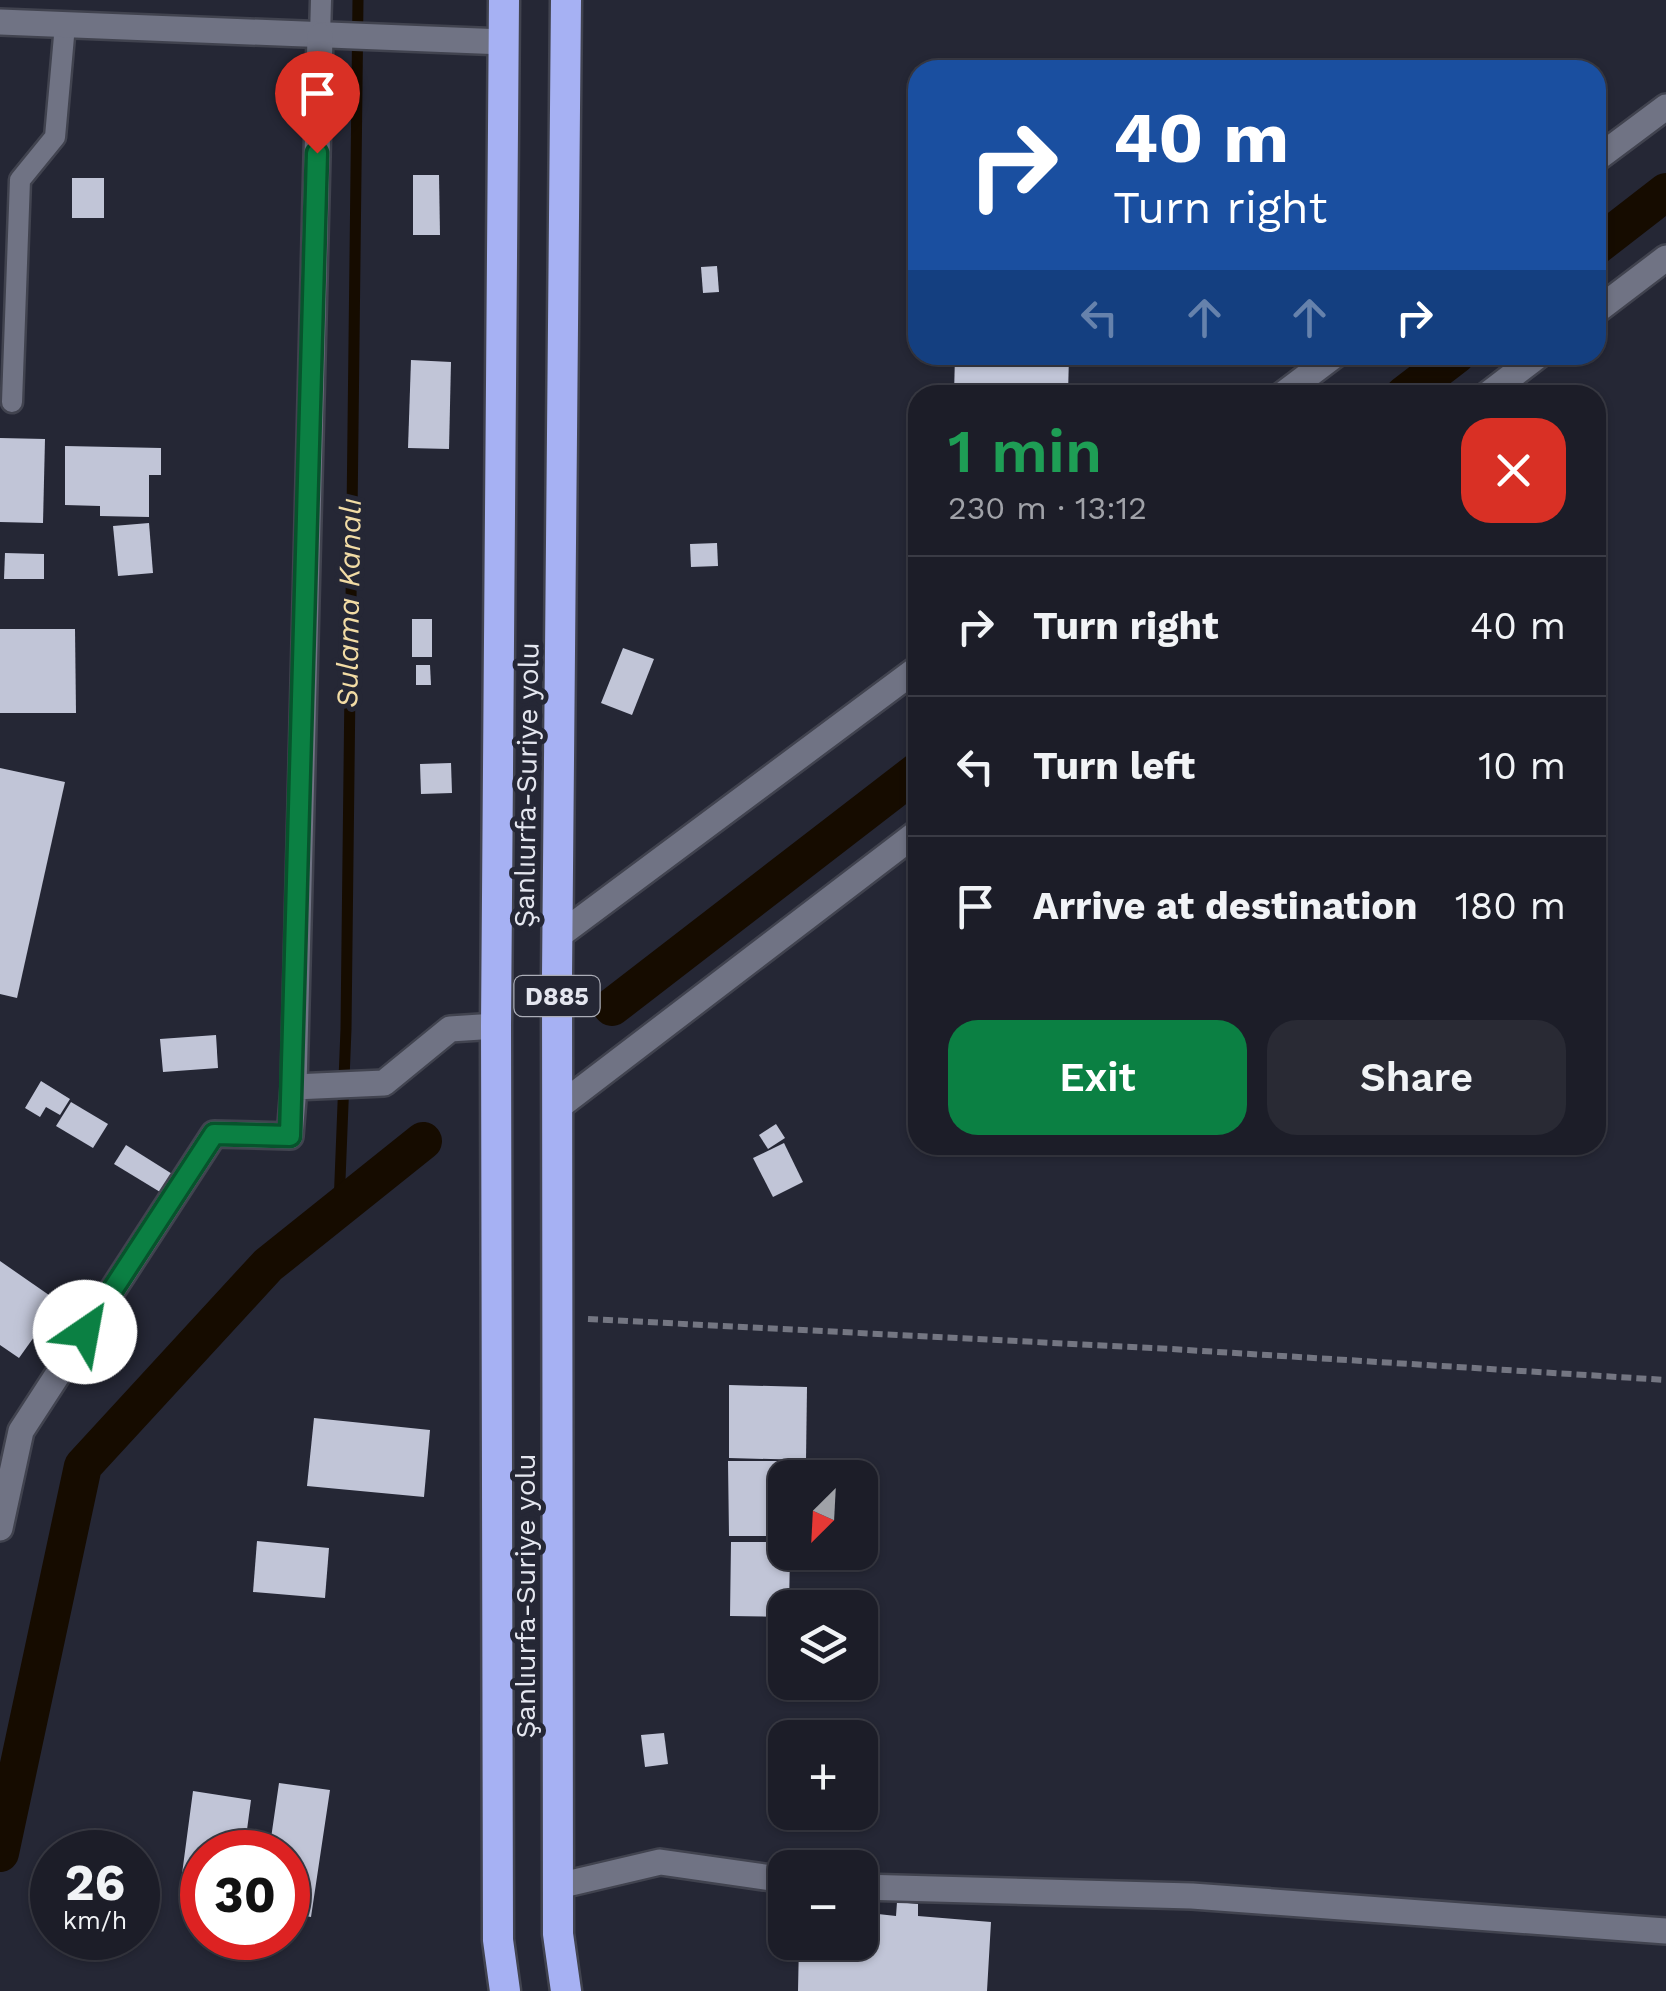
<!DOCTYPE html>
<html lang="en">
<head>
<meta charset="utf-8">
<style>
	:root { --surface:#1c1d28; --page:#292a34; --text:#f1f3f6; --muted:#a0a2a8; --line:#3a3b45; --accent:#0b8043 }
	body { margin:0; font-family:"Work Sans",sans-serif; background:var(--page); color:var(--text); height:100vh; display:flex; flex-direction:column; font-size:38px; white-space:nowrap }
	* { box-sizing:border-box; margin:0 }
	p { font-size:32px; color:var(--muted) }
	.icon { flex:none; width:55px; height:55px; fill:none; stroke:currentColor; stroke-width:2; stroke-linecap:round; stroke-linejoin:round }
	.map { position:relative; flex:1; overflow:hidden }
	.side { position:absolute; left:908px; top:385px; width:698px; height:770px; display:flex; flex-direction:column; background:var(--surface); border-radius:30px; box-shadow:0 2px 8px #0004,0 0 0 2px var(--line) }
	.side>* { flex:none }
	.top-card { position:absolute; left:908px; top:60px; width:698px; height:305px; border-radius:30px; box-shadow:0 2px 8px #0004,0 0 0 2px var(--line); background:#1a4fa0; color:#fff; overflow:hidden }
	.needle { width:65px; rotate:204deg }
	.controls { position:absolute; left:768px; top:1460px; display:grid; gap:20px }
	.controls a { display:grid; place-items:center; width:110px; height:110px; border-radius:20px; background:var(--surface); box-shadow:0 2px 8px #0004,0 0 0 2px var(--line); font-size:50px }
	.speed { position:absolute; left:30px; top:1830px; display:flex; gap:20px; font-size:50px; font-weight:700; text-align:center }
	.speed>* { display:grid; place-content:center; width:130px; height:130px; border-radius:50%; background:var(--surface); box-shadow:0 2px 8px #0004,0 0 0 2px var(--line); line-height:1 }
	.speed small { font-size:25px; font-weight:400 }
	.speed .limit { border:15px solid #d22; background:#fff; color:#111 }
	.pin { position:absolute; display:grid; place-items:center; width:85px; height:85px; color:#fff; margin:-102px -42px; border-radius:50% 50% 50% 0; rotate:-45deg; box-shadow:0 0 10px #0007 }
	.pin .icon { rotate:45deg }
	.me { position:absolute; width:110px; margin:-55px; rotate:33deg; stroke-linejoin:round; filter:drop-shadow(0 0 8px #0008) }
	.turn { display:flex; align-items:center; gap:35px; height:210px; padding:0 40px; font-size:45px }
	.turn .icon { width:130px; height:130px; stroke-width:2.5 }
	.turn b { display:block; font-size:70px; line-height:85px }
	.lanes { display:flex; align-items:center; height:95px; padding:0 40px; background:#0003; justify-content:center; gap:50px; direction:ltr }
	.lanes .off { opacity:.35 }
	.round { display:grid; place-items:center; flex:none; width:105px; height:105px; border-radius:30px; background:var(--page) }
	.headline { display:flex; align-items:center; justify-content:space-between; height:170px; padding:0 40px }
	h1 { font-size:60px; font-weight:600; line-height:75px; color:#1e9e55 }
	.button { display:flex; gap:20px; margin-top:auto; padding:20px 40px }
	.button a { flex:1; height:115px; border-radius:30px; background:var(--accent); color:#fff; font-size:40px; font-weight:600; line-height:115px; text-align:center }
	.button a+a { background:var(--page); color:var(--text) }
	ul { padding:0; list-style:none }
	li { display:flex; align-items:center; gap:30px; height:140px; padding:0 40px; border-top:2px solid var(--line) }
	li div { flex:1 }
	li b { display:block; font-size:38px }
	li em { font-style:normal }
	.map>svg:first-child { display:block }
</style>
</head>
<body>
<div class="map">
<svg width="1666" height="1991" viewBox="0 0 1666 1991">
	<rect width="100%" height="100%" fill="#252735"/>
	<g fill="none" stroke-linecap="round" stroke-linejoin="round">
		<polyline stroke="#160c00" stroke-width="11" points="339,1205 346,1029 358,0"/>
		<g stroke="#160c00" stroke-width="38">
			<polyline points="1595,247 1666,192"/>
			<polyline points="1404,395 1456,355"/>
			<polyline points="612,1007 918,771"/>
			<polyline points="0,1853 83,1466 268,1265 423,1141"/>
		</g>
	</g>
	<g fill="#c1c5d7">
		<polygon points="413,175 439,175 440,235 413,235"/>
		<rect x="72" y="178" width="32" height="40"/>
		<polygon points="717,266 719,292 703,293 701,267"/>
		<polygon points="955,355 1069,355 1068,395 954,395"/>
		<polygon points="411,360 451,362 449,449 408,448"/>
		<polygon points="0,438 45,439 43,523 0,522"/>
		<polygon points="65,446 161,448 161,475 149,475 149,517 100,516 100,506 65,505"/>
		<polygon points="149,523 153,573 118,576 113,526"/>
		<polygon points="717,543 718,566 691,567 690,544"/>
		<polygon points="5,553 44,554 44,579 4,579"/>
		<rect x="412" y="619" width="20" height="38"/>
		<polygon points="0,629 75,629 76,713 0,713"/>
		<polygon points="623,648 654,659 632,715 601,703"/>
		<polygon points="416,665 430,665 431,685 416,685"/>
		<polygon points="451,763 452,793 421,794 420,764"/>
		<polygon points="0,768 65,782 17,998 0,994"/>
		<polygon points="216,1035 218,1068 163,1072 160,1039"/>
		<polygon points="41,1081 70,1099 60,1115 46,1107 40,1117 25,1108"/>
		<polygon points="71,1102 108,1124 93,1148 56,1126"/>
		<polygon points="776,1124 785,1138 768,1149 759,1135"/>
		<polygon points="784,1143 803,1182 773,1197 753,1158"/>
		<polygon points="126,1145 177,1177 165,1195 114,1164"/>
		<polygon points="0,1261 59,1302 19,1358 0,1345"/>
		<polygon points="729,1385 807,1387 806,1460 729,1458"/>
		<polygon points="314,1418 430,1430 424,1497 307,1486"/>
		<polygon points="728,1461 804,1461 804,1478 785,1478 785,1536 729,1536"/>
		<polygon points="257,1541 329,1548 325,1598 253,1592"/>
		<polygon points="731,1542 785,1542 785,1552 790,1552 789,1608 785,1608 785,1617 730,1616"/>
		<polygon points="664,1733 668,1764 645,1767 641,1735"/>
		<polygon points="279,1783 330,1790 311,1917 288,1913 288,1852 269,1852"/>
		<polygon points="193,1791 251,1800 244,1852 202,1852 202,1892 180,1889"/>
		<polygon points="897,1902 918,1904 918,1916 991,1922 987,1991 798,1991 799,1942 860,1942 860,1912 896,1916"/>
	</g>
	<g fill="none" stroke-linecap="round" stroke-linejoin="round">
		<g stroke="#41434f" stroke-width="25">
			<g id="lane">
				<polyline points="320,36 321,0"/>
				<polyline points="12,402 20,180 55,137 65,25"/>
			</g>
		</g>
		<g stroke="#41434f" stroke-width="30">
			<g id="street">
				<polyline points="0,22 504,42"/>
				<polyline points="1595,160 1666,107"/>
				<polyline points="1595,312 1666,258"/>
				<polyline points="1282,395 1335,355"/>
				<polyline points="1487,395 1539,355"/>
				<polyline points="557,937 918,668"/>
				<polyline points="294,1087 320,36"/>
				<polyline points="557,1108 918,832"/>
				<polyline points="0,1528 21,1431 214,1134 290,1136 294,1087 384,1083 450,1029 496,1026"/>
				<polyline points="558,1886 660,1862 785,1880"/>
				<polyline points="860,1887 1192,1896 1666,1931"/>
			</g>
		</g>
		<g stroke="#41434f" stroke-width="35">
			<g id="highway">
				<polyline points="504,0 496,1026 498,1940 505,1991"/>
				<polyline points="566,0 557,977 558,1934 566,1991"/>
			</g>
		</g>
		<polyline stroke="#747682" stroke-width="6" stroke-dasharray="10 5" stroke-linecap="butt" points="588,1319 1171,1349 1666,1380"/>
		<use href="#lane" stroke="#707384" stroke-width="20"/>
		<use href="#street" stroke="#707384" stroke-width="25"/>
		<use href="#highway" stroke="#a6b1f3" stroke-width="30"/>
	</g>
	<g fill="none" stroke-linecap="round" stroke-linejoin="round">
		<g stroke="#07532c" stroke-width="25">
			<polyline id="route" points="85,1332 214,1134 290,1136 317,153"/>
		</g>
		<use href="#route" stroke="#0b8043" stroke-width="18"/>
	</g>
	<g text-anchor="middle" stroke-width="10" stroke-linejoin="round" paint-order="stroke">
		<rect fill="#252735" stroke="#abadb7" stroke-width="2.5" x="514.5" y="976" width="85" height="40" rx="8"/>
		<g font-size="25" font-weight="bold" fill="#e4e6ef">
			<text x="557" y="1005">D885</text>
		</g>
		<g font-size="28" fill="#e4e6ef" stroke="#252735">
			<text transform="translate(526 785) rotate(-89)" y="10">Şanlıurfa-Suriye yolu</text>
			<text transform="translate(525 1596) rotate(-90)" y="10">Şanlıurfa-Suriye yolu</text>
		</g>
		<g font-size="30" font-style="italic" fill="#f2dca5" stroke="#252735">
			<text transform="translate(349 603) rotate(-89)" y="10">Sulama Kanalı</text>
		</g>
	</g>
</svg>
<div class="controls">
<a><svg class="needle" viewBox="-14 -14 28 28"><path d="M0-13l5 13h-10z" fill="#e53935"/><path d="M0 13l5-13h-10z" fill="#a0a2a8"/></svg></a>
<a><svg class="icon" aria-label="layers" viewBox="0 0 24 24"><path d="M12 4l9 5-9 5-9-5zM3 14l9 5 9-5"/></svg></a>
<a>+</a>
<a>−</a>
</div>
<div class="speed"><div>26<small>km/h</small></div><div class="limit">30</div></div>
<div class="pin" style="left:317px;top:153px;background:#d93025"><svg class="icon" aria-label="arrive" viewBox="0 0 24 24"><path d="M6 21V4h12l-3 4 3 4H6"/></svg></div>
<svg class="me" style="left:85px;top:1332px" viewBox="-20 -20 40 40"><circle r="19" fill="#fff"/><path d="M0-13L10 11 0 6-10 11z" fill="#0b8043"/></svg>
<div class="top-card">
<div class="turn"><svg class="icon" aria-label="right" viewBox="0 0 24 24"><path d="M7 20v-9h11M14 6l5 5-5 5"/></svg><div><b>40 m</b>Turn right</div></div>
<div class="lanes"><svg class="icon off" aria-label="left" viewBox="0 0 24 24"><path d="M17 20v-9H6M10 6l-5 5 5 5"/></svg><svg class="icon off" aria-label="ahead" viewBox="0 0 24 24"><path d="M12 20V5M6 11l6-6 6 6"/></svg><svg class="icon off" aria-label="ahead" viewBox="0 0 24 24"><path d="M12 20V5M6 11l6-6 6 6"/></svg><svg class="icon" aria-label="right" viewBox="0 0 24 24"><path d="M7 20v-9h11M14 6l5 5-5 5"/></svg></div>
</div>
<section class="side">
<div class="headline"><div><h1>1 min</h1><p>230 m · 13:12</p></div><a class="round" style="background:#d93025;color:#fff"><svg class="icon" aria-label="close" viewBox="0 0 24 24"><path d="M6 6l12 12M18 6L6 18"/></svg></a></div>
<ul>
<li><svg class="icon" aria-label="right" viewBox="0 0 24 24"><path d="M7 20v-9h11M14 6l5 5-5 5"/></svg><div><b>Turn right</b></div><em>40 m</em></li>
<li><svg class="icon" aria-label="left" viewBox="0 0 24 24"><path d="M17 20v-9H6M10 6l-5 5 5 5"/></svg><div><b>Turn left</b></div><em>10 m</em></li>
<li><svg class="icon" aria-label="arrive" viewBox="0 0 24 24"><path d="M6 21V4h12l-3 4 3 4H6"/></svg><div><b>Arrive at destination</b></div><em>180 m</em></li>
</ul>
<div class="button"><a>Exit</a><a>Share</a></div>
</section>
</div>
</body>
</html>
